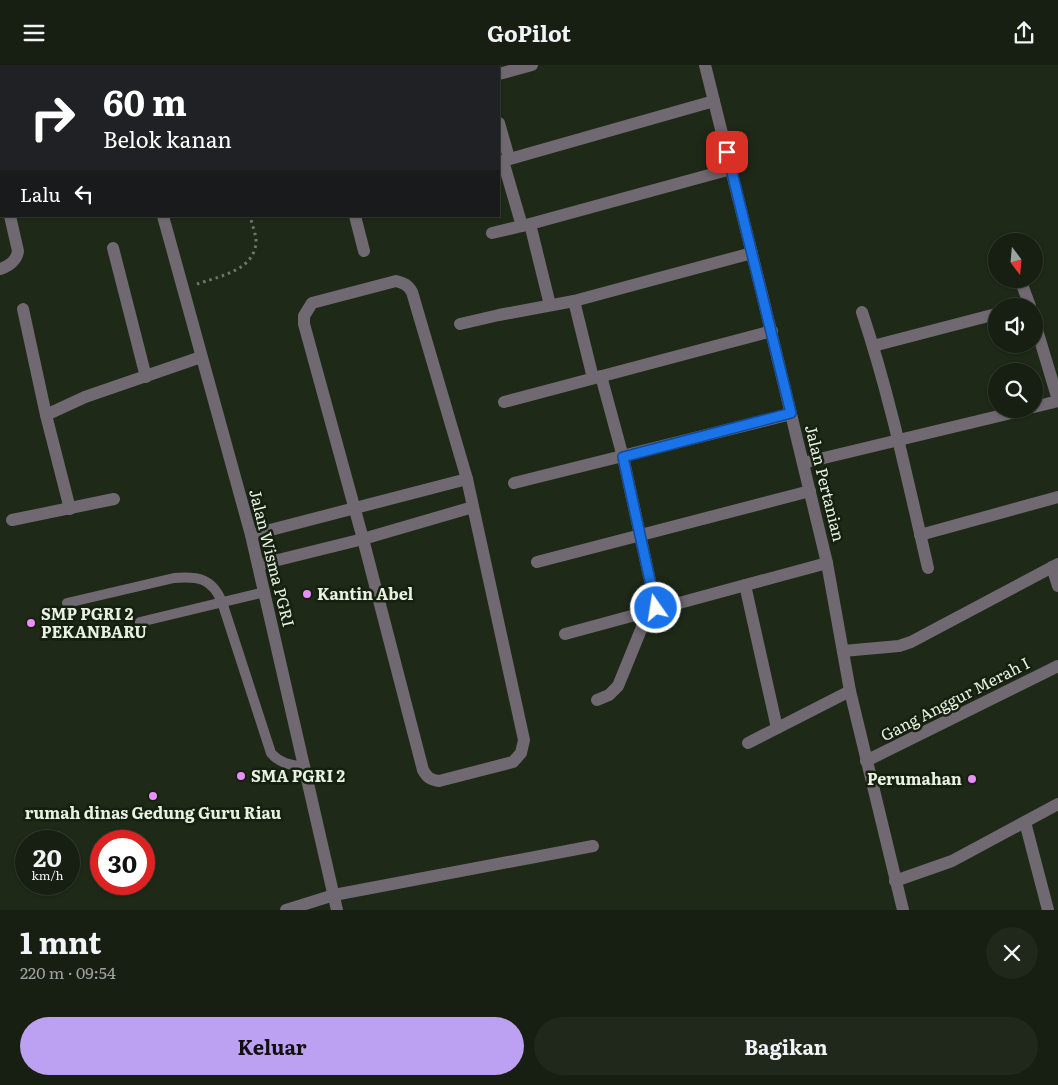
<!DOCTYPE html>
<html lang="id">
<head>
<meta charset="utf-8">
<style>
	:root { --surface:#171f12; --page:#20271b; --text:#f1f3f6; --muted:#9ea29f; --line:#363d32; --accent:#bca0f2 }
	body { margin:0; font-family:Literata,serif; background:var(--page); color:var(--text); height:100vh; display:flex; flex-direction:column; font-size:19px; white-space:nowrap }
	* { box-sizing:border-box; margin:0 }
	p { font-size:16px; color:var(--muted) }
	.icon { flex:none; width:28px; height:28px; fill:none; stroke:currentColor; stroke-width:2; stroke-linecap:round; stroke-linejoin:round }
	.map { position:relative; height:845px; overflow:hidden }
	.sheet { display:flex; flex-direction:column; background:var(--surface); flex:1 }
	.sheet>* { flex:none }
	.guide { position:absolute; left:0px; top:0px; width:500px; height:152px; box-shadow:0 1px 4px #0004,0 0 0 1px var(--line); background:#202124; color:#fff; overflow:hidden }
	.needle { width:32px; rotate:164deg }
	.controls { position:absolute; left:988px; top:168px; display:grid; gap:10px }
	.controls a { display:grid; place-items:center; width:55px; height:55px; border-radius:50%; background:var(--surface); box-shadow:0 1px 4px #0004,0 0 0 1px var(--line); font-size:25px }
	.speed { position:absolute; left:15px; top:765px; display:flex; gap:10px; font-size:25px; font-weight:700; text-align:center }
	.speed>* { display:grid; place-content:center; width:65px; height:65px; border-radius:50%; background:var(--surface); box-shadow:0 1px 4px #0004,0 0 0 1px var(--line); line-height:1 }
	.speed small { font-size:12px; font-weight:400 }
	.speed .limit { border:8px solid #d22; background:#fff; color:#111 }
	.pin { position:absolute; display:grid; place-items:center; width:42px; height:42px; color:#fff; margin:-21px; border-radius:10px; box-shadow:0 2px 8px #0006 }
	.me { position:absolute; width:55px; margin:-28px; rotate:347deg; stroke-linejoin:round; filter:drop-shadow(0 0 4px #0008) }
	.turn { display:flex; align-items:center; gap:18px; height:105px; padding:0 20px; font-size:22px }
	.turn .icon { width:65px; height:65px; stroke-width:2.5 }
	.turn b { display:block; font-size:35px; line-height:42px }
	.then { display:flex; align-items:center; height:48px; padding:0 20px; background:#0003; gap:10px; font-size:19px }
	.round { display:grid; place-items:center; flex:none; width:52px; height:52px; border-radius:26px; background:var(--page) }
	.summary { display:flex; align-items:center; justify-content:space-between; height:85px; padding:0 20px }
	h1 { font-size:30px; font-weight:700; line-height:38px }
	.primary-button { display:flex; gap:10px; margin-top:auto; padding:10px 20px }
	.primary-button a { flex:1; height:58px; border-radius:30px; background:var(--accent); color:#111; font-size:20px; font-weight:700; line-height:58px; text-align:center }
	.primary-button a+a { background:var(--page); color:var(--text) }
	header { display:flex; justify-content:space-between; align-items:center; height:65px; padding:0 20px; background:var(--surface); font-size:22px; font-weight:700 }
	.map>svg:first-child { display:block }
</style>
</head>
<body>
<header><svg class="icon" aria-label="menu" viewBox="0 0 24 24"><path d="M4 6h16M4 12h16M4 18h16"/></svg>GoPilot<svg class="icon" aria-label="share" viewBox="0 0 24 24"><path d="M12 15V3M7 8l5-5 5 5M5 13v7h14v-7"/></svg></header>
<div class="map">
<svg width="1058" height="845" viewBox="0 0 1058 845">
	<rect width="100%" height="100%" fill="#1f2918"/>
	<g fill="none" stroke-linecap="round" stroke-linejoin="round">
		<path stroke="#6e7869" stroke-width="3" stroke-dasharray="2.5 4" stroke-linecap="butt" d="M 197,219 C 220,211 257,205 256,174 C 255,167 252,159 250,151"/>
		<g stroke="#706971" stroke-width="10">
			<path d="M 67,538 L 174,513 C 198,511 212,513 222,537 L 271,688 C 280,699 292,700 305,702"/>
			<polyline points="140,557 265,527"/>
		</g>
		<g stroke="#706971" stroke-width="12">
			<polyline points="123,0 123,1"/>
			<polyline points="477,0 477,1"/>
			<polyline points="705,0 761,225 827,498 850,626 903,845"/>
			<polyline points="375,1 376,0"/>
			<polyline points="499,9 532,0"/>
			<polyline points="499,58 509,93"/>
			<polyline points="503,96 522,161"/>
			<polyline points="499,97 714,36"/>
			<polyline points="0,111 1,117"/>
			<polyline points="163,151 251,470 337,845"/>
			<polyline points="355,151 364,186"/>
			<polyline points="530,159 550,240"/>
			<polyline points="492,168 530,159 731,104"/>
			<polyline points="113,183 146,312"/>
			<path d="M 0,204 C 9,201 17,195 18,186 L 10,151"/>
			<polyline points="1020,214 1030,241"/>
			<path d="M 396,216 C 404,218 408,220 412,227 L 467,414 L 524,675 L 521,688 L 513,697 L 439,716 C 430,715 427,712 423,705 L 363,474 L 304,259 L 304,251 L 312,238 Z"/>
			<polyline points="574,236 593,313"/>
			<polyline points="23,244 46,350 70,444"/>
			<path d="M 862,247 C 890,331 908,417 928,503"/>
			<polyline points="1034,255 1058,335"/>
			<polyline points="460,259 499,250 574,236 752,188"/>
			<polyline points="873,281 996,249"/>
			<polyline points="601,311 623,392 656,543"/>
			<polyline points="504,337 772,266"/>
			<polyline points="1034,342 1058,336"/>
			<polyline points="46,350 85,332 201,292"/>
			<polyline points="803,398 1028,344"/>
			<polyline points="514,418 791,349"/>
			<polyline points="12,455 114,434"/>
			<polyline points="251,470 467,414"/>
			<polyline points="920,470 1058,432"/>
			<polyline points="537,497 810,426"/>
			<polyline points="258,500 363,474 473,442"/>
			<polyline points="1052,502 1058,521"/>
			<polyline points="745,520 777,663"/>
			<polyline points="565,569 827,498"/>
			<polyline points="843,586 899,581 911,577 1058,499"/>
			<polyline points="597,635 609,630 618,621 649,545"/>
			<polyline points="748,678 850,626"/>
			<polyline points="866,696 1058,601"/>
			<polyline points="1025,757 1048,845"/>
			<polyline points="895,816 952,796 1058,739"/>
			<polyline points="286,845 334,830 593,781"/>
		</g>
	</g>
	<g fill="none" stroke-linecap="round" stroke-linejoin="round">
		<g stroke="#114b97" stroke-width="12">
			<polyline id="route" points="656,543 623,392 791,348 727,87"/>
		</g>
		<use href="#route" stroke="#1a73e8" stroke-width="9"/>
	</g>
	<g fill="#ea8dfd" stroke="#16200f" stroke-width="2">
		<circle cx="307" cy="529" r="5"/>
		<circle cx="31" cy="558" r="5"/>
		<circle cx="241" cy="711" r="5"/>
		<circle cx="972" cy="714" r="5"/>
		<circle cx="153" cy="731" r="5"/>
	</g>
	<g text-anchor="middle" stroke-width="5" stroke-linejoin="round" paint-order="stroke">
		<g font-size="16" fill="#e9f1e5" stroke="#16200f">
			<text transform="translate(825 418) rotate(76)" y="6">Jalan Pertanian</text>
			<text transform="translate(272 493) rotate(76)" y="6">Jalan Wisma PGRI</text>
			<text transform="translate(955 634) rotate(-27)" y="6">Gang Anggur Merah I</text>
		</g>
		<g font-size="16" font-weight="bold" fill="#e9f1e5" stroke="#16200f" text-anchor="start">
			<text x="317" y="535">Kantin Abel</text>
			<text x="41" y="555">SMP PGRI 2<tspan x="41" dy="18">PEKANBARU</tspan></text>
			<text x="251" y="717">SMA PGRI 2</text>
			<text x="962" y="720" text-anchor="end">Perumahan</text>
			<text x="153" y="754" text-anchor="middle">rumah dinas Gedung Guru Riau</text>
		</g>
	</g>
</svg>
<div class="controls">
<a><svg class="needle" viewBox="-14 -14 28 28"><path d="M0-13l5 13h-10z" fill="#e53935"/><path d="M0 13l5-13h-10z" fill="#9ea29f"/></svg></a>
<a><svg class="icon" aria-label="sound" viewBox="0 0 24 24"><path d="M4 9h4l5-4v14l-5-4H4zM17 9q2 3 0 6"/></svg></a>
<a><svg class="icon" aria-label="search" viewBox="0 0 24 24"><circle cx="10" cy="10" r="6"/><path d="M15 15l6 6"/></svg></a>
</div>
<div class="speed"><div>20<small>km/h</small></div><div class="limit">30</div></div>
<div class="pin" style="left:727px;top:87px;background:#d93025"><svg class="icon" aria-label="arrive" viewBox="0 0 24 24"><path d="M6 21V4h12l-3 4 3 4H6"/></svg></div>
<svg class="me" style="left:656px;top:543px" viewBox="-20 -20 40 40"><circle r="17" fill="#1a73e8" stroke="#fff" stroke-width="3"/><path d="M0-11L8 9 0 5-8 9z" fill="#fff"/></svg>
<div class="guide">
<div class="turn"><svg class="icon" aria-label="right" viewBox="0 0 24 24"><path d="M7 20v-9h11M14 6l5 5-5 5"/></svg><div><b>60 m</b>Belok kanan</div></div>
<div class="then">Lalu<svg class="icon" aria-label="left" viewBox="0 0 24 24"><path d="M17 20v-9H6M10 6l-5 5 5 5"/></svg></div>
</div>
</div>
<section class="sheet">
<div class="summary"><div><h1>1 mnt</h1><p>220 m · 09:54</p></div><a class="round"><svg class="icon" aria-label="close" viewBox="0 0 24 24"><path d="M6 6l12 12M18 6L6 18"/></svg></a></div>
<div class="primary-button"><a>Keluar</a><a>Bagikan</a></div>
</section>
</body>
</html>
